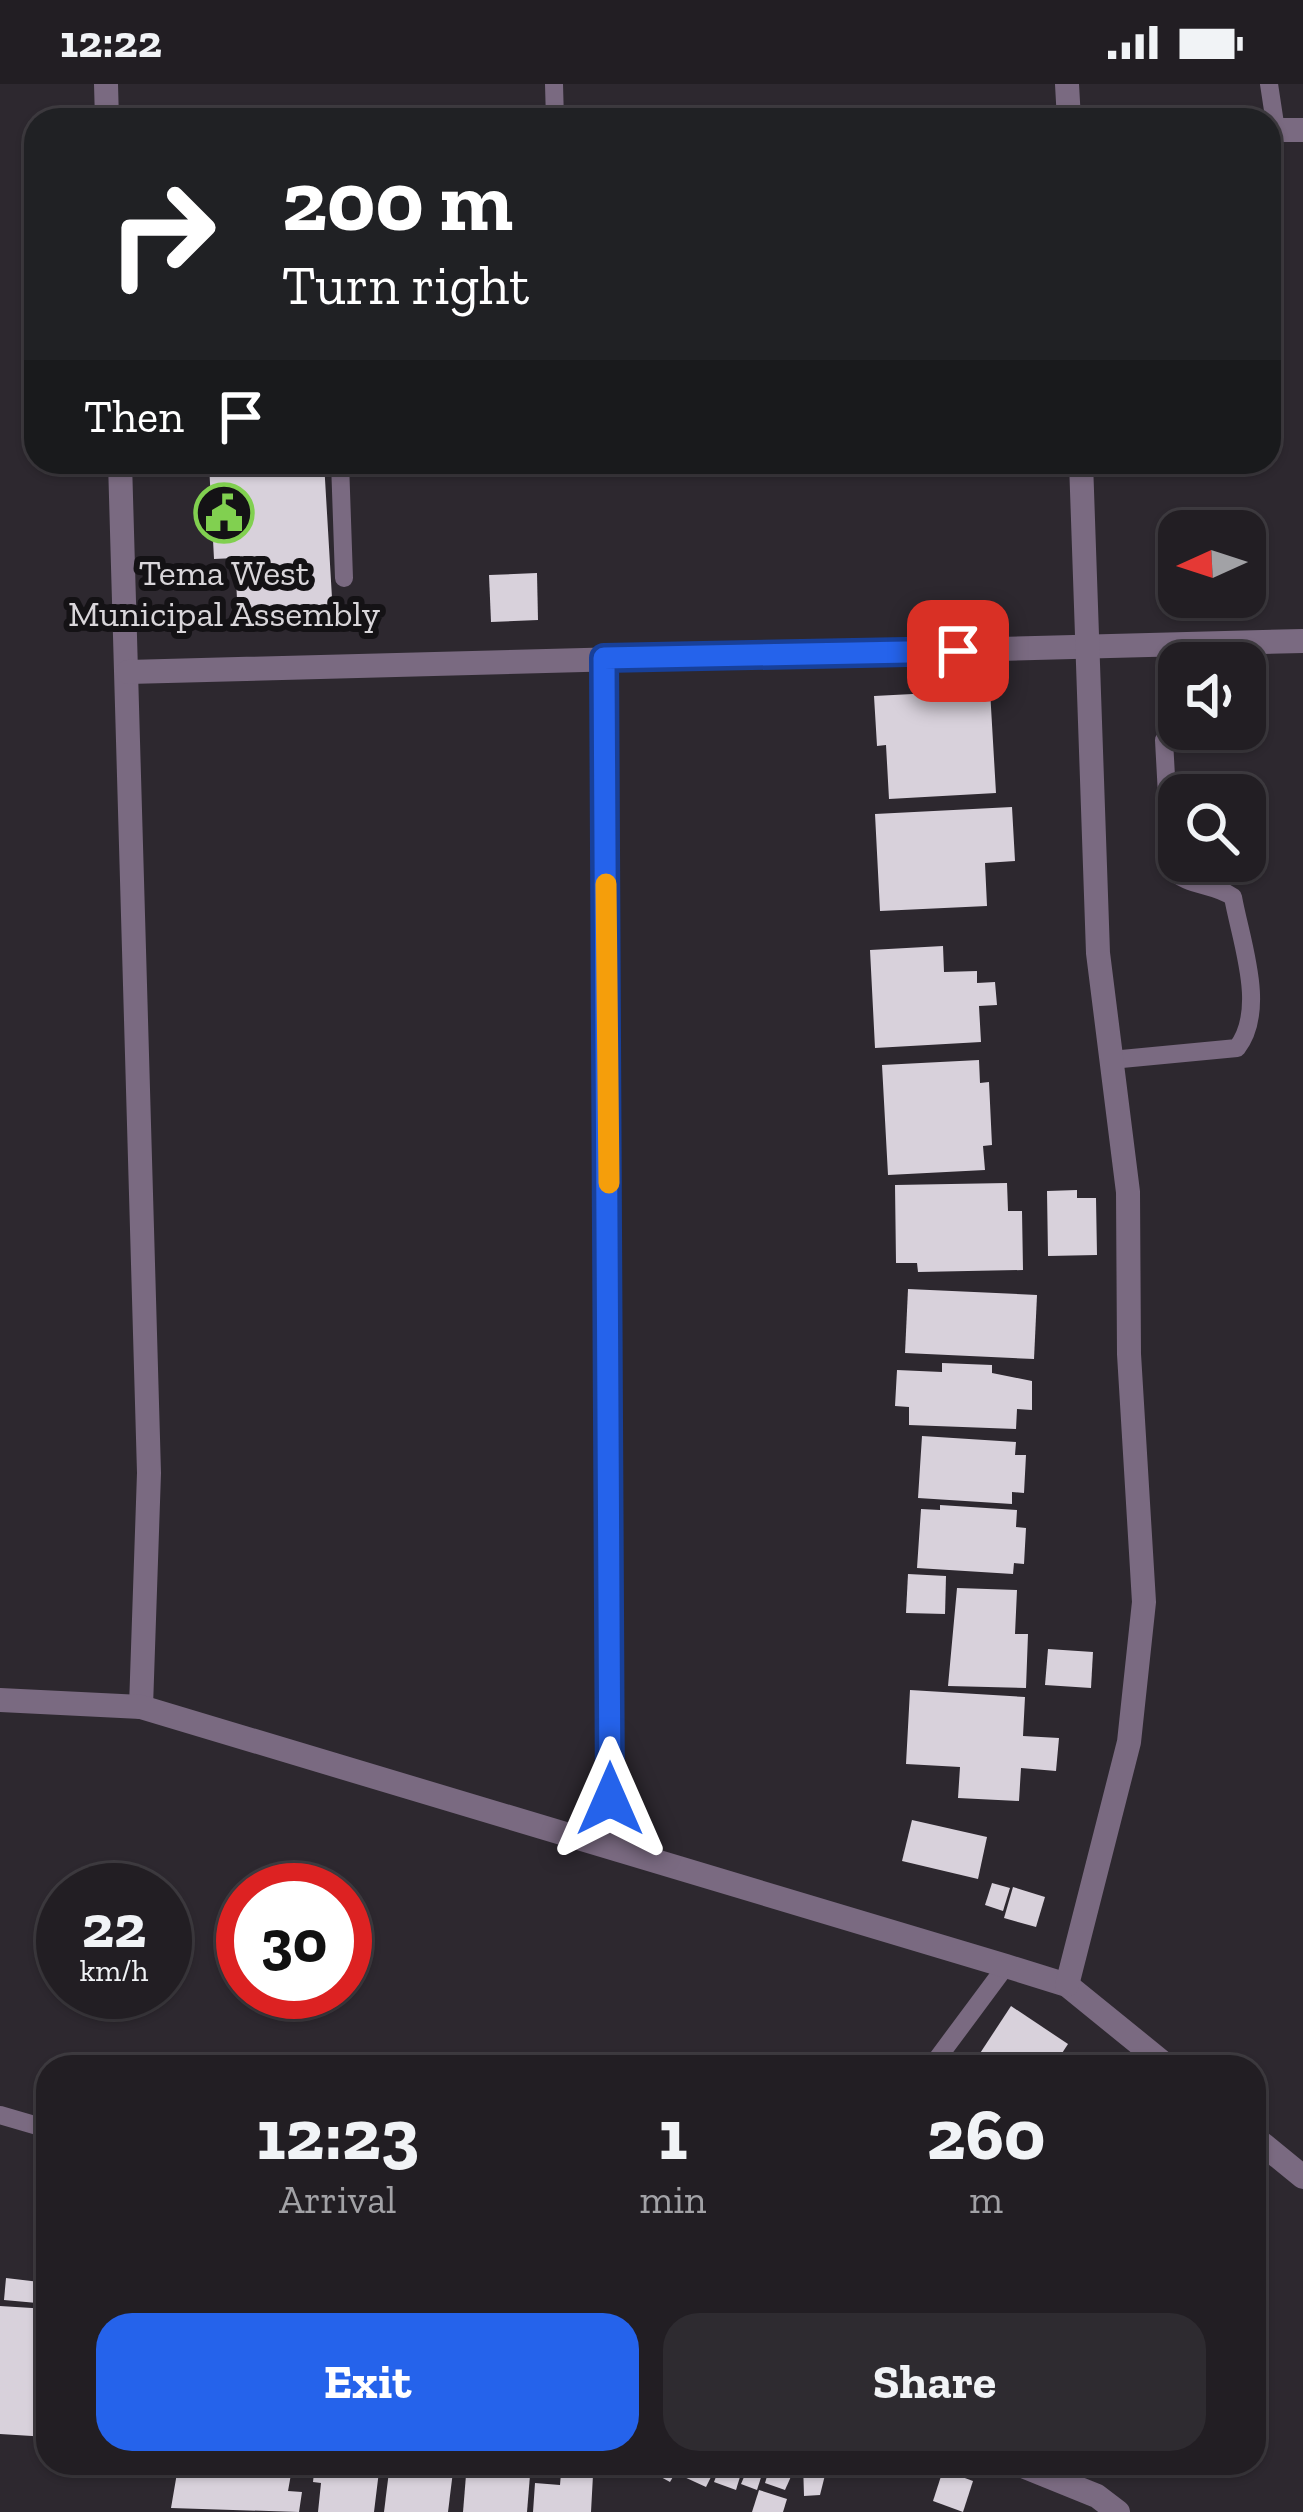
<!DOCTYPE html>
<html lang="en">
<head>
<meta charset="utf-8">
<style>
	:root { --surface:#221e23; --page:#2e2b30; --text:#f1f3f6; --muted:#a2a2a6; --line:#3f3c41; --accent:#2563eb }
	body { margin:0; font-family:"Zilla Slab",serif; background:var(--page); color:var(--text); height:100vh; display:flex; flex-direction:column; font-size:45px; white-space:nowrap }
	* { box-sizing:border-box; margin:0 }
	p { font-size:39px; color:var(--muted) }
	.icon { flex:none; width:66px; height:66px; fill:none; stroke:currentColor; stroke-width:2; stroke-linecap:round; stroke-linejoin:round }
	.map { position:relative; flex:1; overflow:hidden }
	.panel { position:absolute; left:36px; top:1971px; width:1230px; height:420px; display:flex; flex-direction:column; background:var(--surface); border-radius:36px; box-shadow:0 3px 9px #0004,0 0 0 3px var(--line) }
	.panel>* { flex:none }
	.hud { position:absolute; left:24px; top:24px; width:1257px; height:366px; border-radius:36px; box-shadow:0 3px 9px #0004,0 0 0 3px var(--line); background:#202124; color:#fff; overflow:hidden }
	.needle { width:78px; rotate:267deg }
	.controls { position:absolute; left:1158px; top:426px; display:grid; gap:24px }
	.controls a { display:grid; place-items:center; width:108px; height:108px; border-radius:24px; background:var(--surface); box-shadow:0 3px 9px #0004,0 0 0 3px var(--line); font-size:60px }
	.speed { position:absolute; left:36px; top:1779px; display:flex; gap:24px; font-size:60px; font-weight:700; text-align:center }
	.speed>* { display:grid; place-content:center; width:156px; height:156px; border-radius:50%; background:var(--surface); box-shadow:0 3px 9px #0004,0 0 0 3px var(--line); line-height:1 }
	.speed small { font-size:30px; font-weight:400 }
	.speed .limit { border:18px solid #d22; background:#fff; color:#111 }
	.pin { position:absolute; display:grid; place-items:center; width:102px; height:102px; color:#fff; margin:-51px; border-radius:24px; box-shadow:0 6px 18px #0006 }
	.me { position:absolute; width:132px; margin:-66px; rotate:0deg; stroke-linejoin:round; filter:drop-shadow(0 0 9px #0008) }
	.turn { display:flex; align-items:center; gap:42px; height:252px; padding:0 60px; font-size:54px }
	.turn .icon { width:156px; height:156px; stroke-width:2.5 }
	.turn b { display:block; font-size:84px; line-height:102px }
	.then { display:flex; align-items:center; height:114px; padding:0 60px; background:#0003; gap:24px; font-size:45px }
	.eta { display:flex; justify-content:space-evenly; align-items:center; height:204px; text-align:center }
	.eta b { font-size:72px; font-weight:700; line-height:84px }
	.button { display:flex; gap:24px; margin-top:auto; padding:24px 60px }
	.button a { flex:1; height:138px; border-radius:36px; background:var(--accent); color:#fff; font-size:48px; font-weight:700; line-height:138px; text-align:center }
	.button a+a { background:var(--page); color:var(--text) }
	.status { display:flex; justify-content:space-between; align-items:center; height:84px; padding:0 60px; background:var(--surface); direction:ltr }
	.status svg { height:33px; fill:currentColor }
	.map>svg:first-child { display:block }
</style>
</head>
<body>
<div class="status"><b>12:22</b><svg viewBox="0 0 49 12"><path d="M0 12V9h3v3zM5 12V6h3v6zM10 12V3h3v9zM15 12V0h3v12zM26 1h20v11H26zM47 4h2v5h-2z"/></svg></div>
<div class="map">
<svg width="1303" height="2428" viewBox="0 0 1303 2428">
	<rect width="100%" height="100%" fill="#2d282f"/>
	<g fill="#d8d1db">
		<polygon points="324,378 333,531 238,536 235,474 214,475 209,380"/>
		<polygon points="537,489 538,536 491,538 489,491"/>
		<polygon points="990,606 996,709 889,715 886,661 877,662 874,612"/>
		<polygon points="1012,723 1015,777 985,779 987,822 880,827 875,730"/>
		<polygon points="943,862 944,888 977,887 977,899 995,898 997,921 979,922 981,958 875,964 870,866"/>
		<polygon points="979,976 980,999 989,998 992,1061 983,1062 985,1086 888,1091 882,981"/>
		<polygon points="1007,1099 1008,1127 1022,1127 1023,1186 918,1188 917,1179 896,1179 895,1101"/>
		<polygon points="1077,1106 1077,1114 1096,1114 1097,1171 1048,1172 1047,1107"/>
		<polygon points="908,1205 1037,1211 1034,1275 905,1269"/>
		<polygon points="942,1279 992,1281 992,1289 1032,1297 1032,1326 1017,1325 1016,1345 909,1341 909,1323 895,1322 897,1286 942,1288"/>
		<polygon points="922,1352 1016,1358 1015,1371 1026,1371 1024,1409 1012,1408 1012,1420 918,1414"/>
		<polygon points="940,1421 1017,1426 1016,1443 1026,1444 1024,1480 1014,1479 1013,1490 917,1484 921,1425 940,1426"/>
		<polygon points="908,1490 946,1492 945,1530 906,1529"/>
		<polygon points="957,1504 1017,1506 1015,1550 1028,1550 1026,1604 948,1602"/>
		<polygon points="1048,1565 1093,1568 1091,1604 1045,1601"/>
		<polygon points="910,1606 1025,1613 1023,1652 1059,1654 1056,1687 1021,1684 1019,1717 958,1714 960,1683 906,1680"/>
		<polygon points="912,1736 987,1753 978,1795 902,1777"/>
		<polygon points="992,1799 1010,1804 1003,1827 985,1821"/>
		<polygon points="1013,1803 1045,1813 1036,1843 1004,1834"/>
		<polygon points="1011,1922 1068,1960 1053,1983 971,1983"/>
		<polygon points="6,2194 48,2199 48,2220 4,2216"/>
		<polygon points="0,2222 48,2225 48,2353 0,2350"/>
		<polygon points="171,2379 293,2379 288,2407 302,2408 299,2428 171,2424 177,2389 169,2387"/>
		<polygon points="315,2379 380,2379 374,2428 318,2428 321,2399 313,2398"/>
		<polygon points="390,2379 454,2379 448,2428 384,2428"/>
		<polygon points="467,2379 531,2379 527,2428 463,2428"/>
		<polygon points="635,2379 681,2379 670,2398"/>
		<polygon points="689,2379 717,2381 706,2403 682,2392"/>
		<polygon points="721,2379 743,2383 736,2406 714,2398"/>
		<polygon points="750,2379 764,2384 757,2406 741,2400"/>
		<polygon points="771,2379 797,2379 785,2406 765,2399"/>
		<polygon points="803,2379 828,2379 820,2411 804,2412"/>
		<polygon points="943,2386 973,2397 963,2428 933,2417"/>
		<polygon points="561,2389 593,2391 591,2428 533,2428 535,2399 560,2401"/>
		<polygon points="759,2406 787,2415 783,2428 752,2428"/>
	</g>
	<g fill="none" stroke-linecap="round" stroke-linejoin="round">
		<g stroke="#7a6a81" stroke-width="18">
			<polyline points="554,0 555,36"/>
			<polyline points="1269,0 1276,46"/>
			<polyline points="340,378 344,494"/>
			<path d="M 1111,976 L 1237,964 C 1267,925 1241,858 1233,813 C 1214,799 1187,803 1171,785 L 1164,656"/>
			<polyline points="931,1983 1006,1882"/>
			<polyline points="0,2031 48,2045"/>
		</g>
		<g stroke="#7a6a81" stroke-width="24">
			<polyline points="106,0 107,36"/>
			<polyline points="1067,0 1069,36"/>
			<polyline points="1269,46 1303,46"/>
			<polyline points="120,378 149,1389 141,1623"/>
			<polyline points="604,575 610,1761"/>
			<polyline points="128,588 1303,557"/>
			<polyline points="0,1616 141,1623 1006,1882 1067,1901 1168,1983"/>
			<polyline points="1067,1901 1129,1658 1144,1518 1129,1270 1128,1108 1098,869 1081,378"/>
			<polyline points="1254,2053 1303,2093"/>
			<polyline points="1015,2379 1097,2412 1118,2428"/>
		</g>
	</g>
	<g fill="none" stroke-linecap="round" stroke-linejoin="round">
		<g stroke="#184099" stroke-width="30">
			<polyline id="route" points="610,1715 604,574 958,567"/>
		</g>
		<use href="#route" stroke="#2563eb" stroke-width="21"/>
		<polyline stroke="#f59e0b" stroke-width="21" points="606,800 609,1099"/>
	</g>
	<defs>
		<g id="civic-ring" transform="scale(3)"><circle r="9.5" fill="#141215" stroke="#81d050" stroke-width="1.5"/><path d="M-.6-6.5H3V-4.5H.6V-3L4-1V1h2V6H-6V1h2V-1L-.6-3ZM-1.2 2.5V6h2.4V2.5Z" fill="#81d050"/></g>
	</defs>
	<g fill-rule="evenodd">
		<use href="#civic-ring" x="224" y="429"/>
	</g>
	<g text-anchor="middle" stroke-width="12" stroke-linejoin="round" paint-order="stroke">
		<g font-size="36" fill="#d9d6da" stroke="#141215">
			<text x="224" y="501">Tema West<tspan x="224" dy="41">Municipal Assembly</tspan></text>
		</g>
	</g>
</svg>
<div class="controls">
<a><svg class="needle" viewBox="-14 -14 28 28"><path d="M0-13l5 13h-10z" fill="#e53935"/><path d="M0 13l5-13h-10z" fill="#a2a2a6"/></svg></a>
<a><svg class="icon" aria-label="sound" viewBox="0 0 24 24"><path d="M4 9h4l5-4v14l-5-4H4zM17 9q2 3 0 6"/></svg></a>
<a><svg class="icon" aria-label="search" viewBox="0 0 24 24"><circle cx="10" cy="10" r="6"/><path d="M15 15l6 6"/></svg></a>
</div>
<div class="speed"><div>22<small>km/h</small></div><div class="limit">30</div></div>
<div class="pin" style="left:958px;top:567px;background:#d93025"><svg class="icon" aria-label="arrive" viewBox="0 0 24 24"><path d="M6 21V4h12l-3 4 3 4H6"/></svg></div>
<svg class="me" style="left:610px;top:1715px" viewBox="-20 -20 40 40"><path d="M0-17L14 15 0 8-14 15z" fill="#2563eb" stroke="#fff" stroke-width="4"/></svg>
<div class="hud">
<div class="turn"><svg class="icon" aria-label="right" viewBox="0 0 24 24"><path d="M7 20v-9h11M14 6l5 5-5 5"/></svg><div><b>200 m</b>Turn right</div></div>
<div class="then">Then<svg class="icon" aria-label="arrive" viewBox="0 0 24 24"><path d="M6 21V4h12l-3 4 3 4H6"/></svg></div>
</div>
<section class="panel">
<div class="eta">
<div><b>12:23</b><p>Arrival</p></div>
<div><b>1</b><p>min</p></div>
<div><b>260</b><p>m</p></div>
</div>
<div class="button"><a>Exit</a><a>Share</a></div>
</section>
</div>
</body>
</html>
